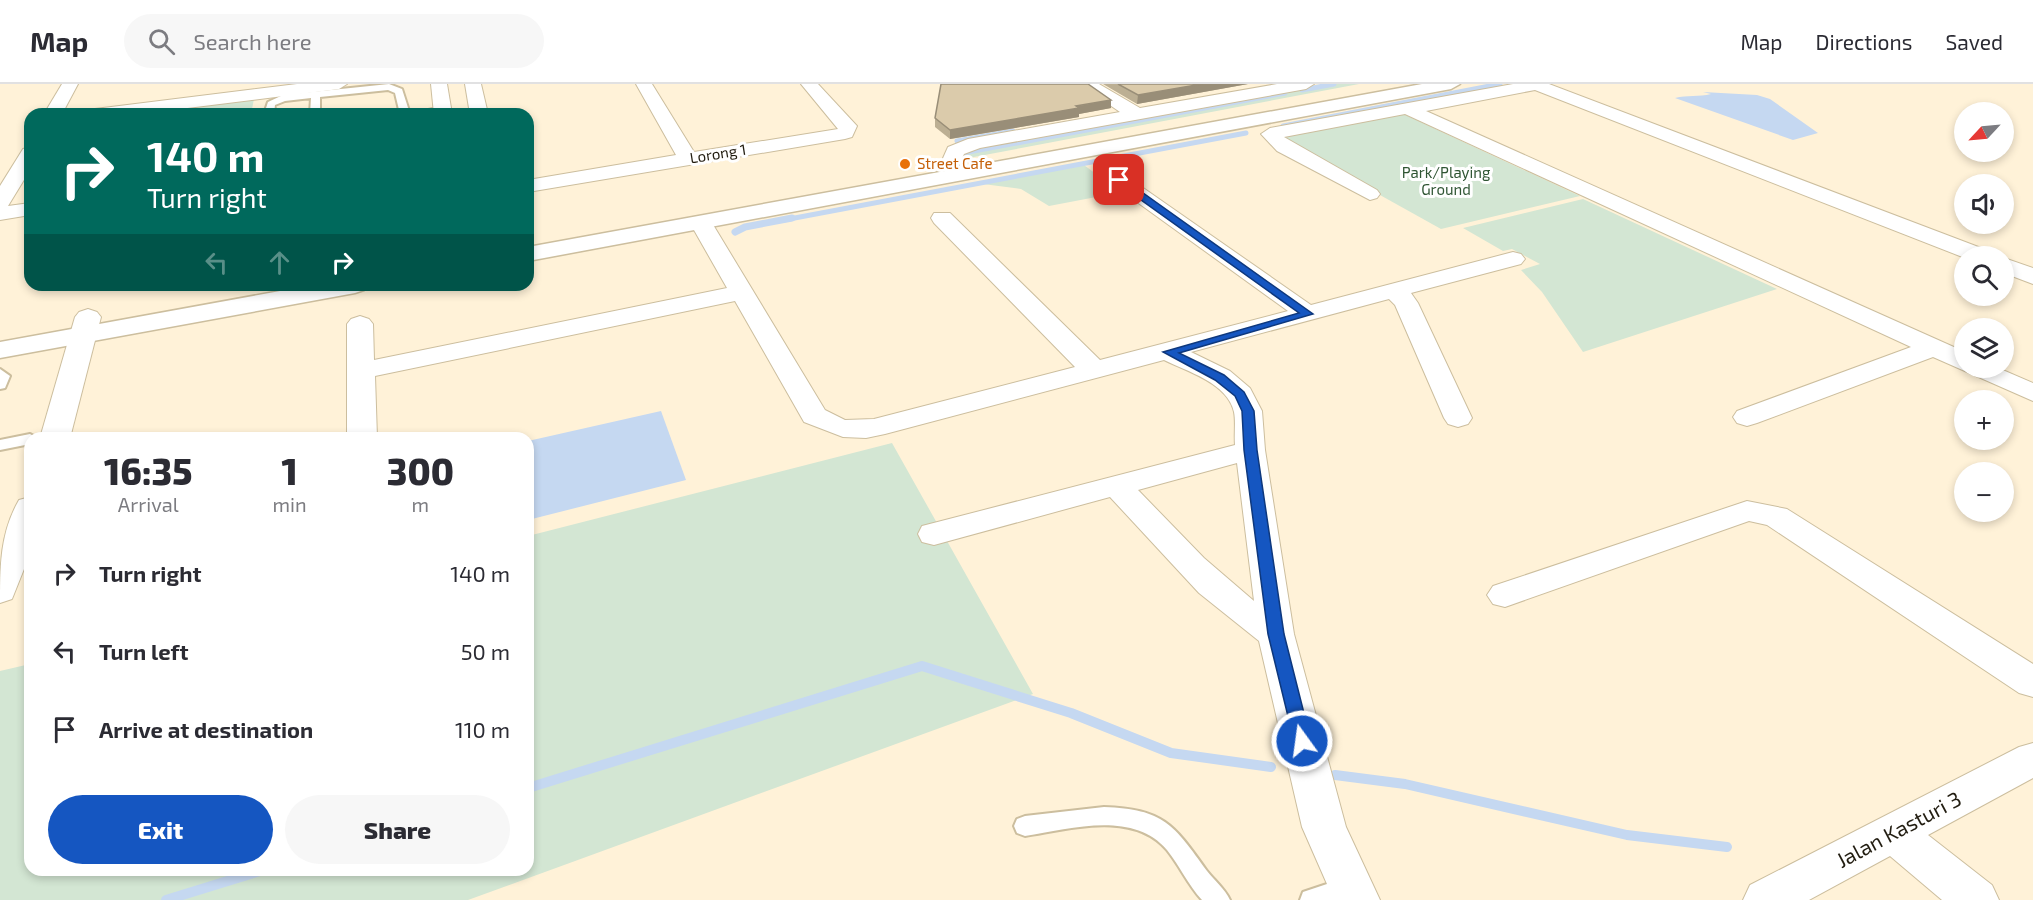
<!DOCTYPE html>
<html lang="en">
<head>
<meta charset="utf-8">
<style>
	:root { --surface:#fff; --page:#f7f7f7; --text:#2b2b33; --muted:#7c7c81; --line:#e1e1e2; --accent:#1556c1 }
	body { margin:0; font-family:"Exo 2",sans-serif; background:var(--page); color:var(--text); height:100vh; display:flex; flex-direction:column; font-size:22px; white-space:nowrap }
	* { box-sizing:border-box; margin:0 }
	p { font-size:20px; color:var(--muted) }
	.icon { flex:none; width:33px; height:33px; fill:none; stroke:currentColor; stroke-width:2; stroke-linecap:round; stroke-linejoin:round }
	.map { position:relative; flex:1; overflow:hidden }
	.side { position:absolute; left:24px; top:348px; width:510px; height:444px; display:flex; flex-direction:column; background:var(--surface); border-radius:18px; box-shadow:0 3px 9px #0003 }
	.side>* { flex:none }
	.top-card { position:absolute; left:24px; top:24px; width:510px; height:183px; border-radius:18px; box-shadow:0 3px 9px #0003; background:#00695c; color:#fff; overflow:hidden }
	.needle { width:39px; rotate:244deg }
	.tools { position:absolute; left:1954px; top:18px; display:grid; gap:12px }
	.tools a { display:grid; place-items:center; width:60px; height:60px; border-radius:50%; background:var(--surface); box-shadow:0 3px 9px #0003; font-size:30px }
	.pin { position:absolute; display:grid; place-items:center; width:51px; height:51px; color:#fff; margin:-26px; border-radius:12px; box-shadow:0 3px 9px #0006 }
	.me { position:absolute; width:66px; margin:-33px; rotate:346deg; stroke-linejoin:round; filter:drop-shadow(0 0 4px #0008) }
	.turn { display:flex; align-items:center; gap:21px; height:126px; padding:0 24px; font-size:27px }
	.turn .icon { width:78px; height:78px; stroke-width:2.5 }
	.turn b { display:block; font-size:42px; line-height:51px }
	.lanes { display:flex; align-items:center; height:57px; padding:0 24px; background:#0003; justify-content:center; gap:30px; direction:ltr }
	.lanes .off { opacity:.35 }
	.eta { display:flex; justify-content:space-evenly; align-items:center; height:102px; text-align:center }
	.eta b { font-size:36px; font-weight:800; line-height:42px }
	.button { display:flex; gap:12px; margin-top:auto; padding:12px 24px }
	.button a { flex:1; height:69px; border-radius:36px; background:var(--accent); color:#fff; font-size:24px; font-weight:800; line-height:69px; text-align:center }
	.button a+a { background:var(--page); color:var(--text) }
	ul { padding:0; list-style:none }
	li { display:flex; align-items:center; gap:18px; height:78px; padding:0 24px }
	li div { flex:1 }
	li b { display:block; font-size:22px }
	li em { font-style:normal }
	header { display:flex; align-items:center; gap:36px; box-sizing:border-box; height:84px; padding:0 30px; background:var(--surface); border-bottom:2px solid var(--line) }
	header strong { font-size:28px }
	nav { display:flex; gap:33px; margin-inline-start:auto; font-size:21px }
	.search { width:420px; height:54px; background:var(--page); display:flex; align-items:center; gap:15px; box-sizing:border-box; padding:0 21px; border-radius:33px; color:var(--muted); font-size:22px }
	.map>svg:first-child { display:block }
</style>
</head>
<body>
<header>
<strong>Map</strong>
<div class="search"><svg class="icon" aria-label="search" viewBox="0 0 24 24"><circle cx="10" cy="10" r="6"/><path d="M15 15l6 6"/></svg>Search here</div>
<nav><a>Map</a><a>Directions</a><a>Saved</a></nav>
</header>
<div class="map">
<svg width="2033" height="816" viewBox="0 0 2033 816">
	<rect width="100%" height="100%" fill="#fff2d8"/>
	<g fill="#d3e6d3">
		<polygon points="1325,0 1359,0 958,76 955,68"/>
		<polygon points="254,15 251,30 135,30"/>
		<polygon points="1399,28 1580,112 1441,145 1274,52"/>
		<polygon points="1084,81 1104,96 1101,101 1112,110 1049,122 1021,105 983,100"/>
		<polygon points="1583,115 1777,205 1583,268 1542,208 1521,186 1540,180 1512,165 1503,167 1463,144"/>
		<polygon points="892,359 1033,610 468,816 0,816 0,587 30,580 30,786 528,786 528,452"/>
	</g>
	<g fill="#c5d8f1">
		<path d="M 1703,8 L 1757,11 L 1770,15 L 1818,49 L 1793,56 L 1675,14 C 1687,11 1699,13 1711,10 Z"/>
		<polygon points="661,327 686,396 528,436 528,357"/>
	</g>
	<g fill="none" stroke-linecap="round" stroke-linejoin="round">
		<g stroke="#c5d8f1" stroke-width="5">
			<polyline points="1302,6 1334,0"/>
			<polyline points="1283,42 1500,0"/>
			<polyline points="957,57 1013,47"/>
			<polyline points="963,69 1285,9"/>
			<polyline points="784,136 1246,49"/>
		</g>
		<polyline stroke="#c5d8f1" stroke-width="7" points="735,148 745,143 792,134"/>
		<g stroke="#c5d8f1" stroke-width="10">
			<polyline points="1335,691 1405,700 1627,751 1727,763"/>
			<polyline points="528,704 922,582 1071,629 1171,669 1271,683"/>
			<polyline points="166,816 263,786"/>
		</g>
		<g stroke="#ccbe9e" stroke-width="4">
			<g id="lane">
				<polygon points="389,0 402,5 410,30 442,23 447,26 434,30 400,30 395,9 388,6 320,13 320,30 310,30 311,14 285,17 275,21 274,30 264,30 268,18 283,11"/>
				<polygon points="0,285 10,292 5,304 0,305"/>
				<polygon points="30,350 37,354 30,354 30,360 0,366 0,356"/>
				<path d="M 1104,723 C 1164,725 1174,741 1207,787 C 1215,797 1225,805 1230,816 L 1202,816 C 1188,801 1180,782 1167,766 C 1133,726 1070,745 1025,752 L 1017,749 L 1014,742 L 1017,735 L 1025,732 Z"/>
				<polygon points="1351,792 1359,795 1363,803 1359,811 1344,816 1300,816 1303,808"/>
			</g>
		</g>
		<g stroke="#ccbe9e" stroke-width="2">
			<g id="street">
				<polygon points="62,0 78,0 62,30 44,30"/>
				<polygon points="297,0 347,0 339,5 139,30 86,30 95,25"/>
				<polygon points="431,0 447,0 452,30 434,30"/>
				<polygon points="465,0 481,0 488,30 470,30"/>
				<polygon points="636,0 652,0 694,68 838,45 801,0 818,0 857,42 852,53 845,55 528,108 528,96 676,71"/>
				<polygon points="1079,0 1099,0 1140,24 1277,0 1314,0 1306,5 980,64 964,70 957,85 943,85 940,81 948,63 968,55 1120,28"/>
				<polygon points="1513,0 1549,0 1989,167 1992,172 1965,174 1535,6 1426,27 1965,268 1965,284 1998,284 2033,299 2033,317 1933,273 1757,339 1747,342 1737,339 1733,333 1737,327 1911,263 1405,30 1284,53 1377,106 1380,110 1377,114 1370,116 1277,67 1261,50 1270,44"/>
				<polygon points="30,63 30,86 8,122 30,119 30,131 0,136 0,102 23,65"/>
				<path d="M 1119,90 L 1126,92 L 1311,221 L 1513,168 L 1521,170 L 1525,175 L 1521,180 L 1411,209 L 1418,219 L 1472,334 L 1468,340 L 1458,343 L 1448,340 L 1444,334 L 1395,221 L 1389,215 L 1191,268 L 1230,287 L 1250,304 L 1262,327 L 1265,366 L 1294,550 L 1346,743 L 1380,816 L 1334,816 L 1302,743 L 1259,557 L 1199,509 L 1110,413 L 934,461 L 922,458 L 918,450 L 922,442 L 1235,361 C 1234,350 1236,338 1234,328 C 1228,299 1186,287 1164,276 L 885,350 L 866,354 L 843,353 L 804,338 L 735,217 L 375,292 L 377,354 L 347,354 L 347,240 L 351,235 L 360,232 L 369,235 L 373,240 L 374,276 L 727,204 L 690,139 L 693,134 L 709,134 L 712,139 L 825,326 L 845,336 L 874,335 L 1075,283 L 934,139 L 931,134 L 934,129 L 950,129 L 1100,276 L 1288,227 L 1112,100 L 1109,96 L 1112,92 ZM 1237,379 L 1254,517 L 1204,474 L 1138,406 Z"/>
				<polygon points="2004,174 2033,184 2033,200 2004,189"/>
				<polygon points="88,225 97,228 101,233 70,354 40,354 75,233 79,228"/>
				<path d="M 30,413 L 30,470 L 12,515 L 0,519 C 0,482 0,449 19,416 Z"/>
				<polygon points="1747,417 1787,425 2033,580 2033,613 2019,609 1767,441 1749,437 1505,523 1493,520 1487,511 1493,502"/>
				<polygon points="2033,659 2033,694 1928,751 1992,801 1999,816 1942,816 1890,772 1809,816 1743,816 1750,801 2019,663"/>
			</g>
		</g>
		<g stroke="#ccbe9e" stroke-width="3">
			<g id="secondary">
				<polygon points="1422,0 1460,0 1451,5 528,177 528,163"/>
				<polygon points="313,201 368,201 364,206 355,209 0,274 0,258"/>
			</g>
		</g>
		<use href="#lane" fill="#fff" fill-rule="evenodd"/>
		<use href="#street" fill="#fff" fill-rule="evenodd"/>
		<use href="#secondary" fill="#fff" fill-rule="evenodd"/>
	</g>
	<g fill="#bcaf93">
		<polygon points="1103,0 1248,0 1137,20"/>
		<polygon points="1111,16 1111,24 1079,30 1079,33 950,55 935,43 935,34"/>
	</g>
	<g fill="#998e78">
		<polygon points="1202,0 1248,0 1137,20 1138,11"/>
		<polygon points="1111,16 1111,24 1079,30 1079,33 950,55 950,46"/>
	</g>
	<g fill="#dbcbab" stroke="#998e78" stroke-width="1.5">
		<polygon points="941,0 1088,0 1111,16 1076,22 1079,24 950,46 935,34"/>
		<polygon points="1118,0 1202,0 1138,11"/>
	</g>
	<polygon fill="#1556c1" stroke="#0e387d" stroke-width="1.5" points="1116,94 1122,94 1313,230 1179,269 1224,291 1244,308 1254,327 1257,366 1284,550 1311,657 1309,662 1296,662 1294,657 1268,550 1244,366 1242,327 1235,312 1215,296 1163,268 1299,229 1116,98"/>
	<circle fill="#e8710a" stroke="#fff" stroke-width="2" cx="905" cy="80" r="6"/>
	<g text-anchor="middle" stroke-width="6" stroke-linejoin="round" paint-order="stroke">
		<g font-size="15" fill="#221d11" stroke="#fff">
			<text transform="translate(718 70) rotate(-9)" y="5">Lorong 1</text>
		</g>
		<g font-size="15" fill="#c56008" stroke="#fff" text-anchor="start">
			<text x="917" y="85">Street Cafe</text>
		</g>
		<g font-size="15" fill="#2f5533" stroke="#fff">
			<text x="1446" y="94">Park/Playing<tspan x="1446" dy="17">Ground</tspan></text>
		</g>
		<g font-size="21" fill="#221d11" stroke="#fff">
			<text transform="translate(1899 746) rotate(-28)" y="7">Jalan Kasturi 3</text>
		</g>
	</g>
</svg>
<div class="tools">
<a><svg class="needle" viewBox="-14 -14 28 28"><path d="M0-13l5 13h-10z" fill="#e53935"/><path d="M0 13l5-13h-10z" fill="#7c7c81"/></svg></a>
<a><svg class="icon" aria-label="sound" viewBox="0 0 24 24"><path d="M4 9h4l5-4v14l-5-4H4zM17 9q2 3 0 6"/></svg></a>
<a><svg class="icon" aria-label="search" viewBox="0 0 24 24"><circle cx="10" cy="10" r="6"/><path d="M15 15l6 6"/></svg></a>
<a><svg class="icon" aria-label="layers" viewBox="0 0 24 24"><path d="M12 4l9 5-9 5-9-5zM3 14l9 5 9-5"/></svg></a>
<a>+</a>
<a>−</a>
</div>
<div class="pin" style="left:1119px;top:96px;background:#d93025"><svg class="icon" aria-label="arrive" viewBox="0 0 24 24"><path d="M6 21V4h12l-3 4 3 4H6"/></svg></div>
<svg class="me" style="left:1302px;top:657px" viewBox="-20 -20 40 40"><circle r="17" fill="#1556c1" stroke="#fff" stroke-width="3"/><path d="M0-11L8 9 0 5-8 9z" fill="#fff"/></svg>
<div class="top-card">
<div class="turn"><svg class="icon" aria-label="right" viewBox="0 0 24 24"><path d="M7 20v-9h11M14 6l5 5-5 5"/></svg><div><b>140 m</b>Turn right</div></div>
<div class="lanes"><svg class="icon off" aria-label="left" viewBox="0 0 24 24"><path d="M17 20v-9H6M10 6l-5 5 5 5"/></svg><svg class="icon off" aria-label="ahead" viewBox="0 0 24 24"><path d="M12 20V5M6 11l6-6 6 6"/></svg><svg class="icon" aria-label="right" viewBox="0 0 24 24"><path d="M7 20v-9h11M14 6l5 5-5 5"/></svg></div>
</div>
<section class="side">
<div class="eta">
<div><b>16:35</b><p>Arrival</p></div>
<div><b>1</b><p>min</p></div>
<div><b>300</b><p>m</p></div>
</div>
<ul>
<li><svg class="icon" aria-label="right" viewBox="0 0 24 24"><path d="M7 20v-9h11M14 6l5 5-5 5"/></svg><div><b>Turn right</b></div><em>140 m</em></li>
<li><svg class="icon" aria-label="left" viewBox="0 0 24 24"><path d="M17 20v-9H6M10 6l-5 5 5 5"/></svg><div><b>Turn left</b></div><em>50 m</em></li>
<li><svg class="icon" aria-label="arrive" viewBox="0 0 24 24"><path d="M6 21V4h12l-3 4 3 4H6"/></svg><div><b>Arrive at destination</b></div><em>110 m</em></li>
</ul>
<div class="button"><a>Exit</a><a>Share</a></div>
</section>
</div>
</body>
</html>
